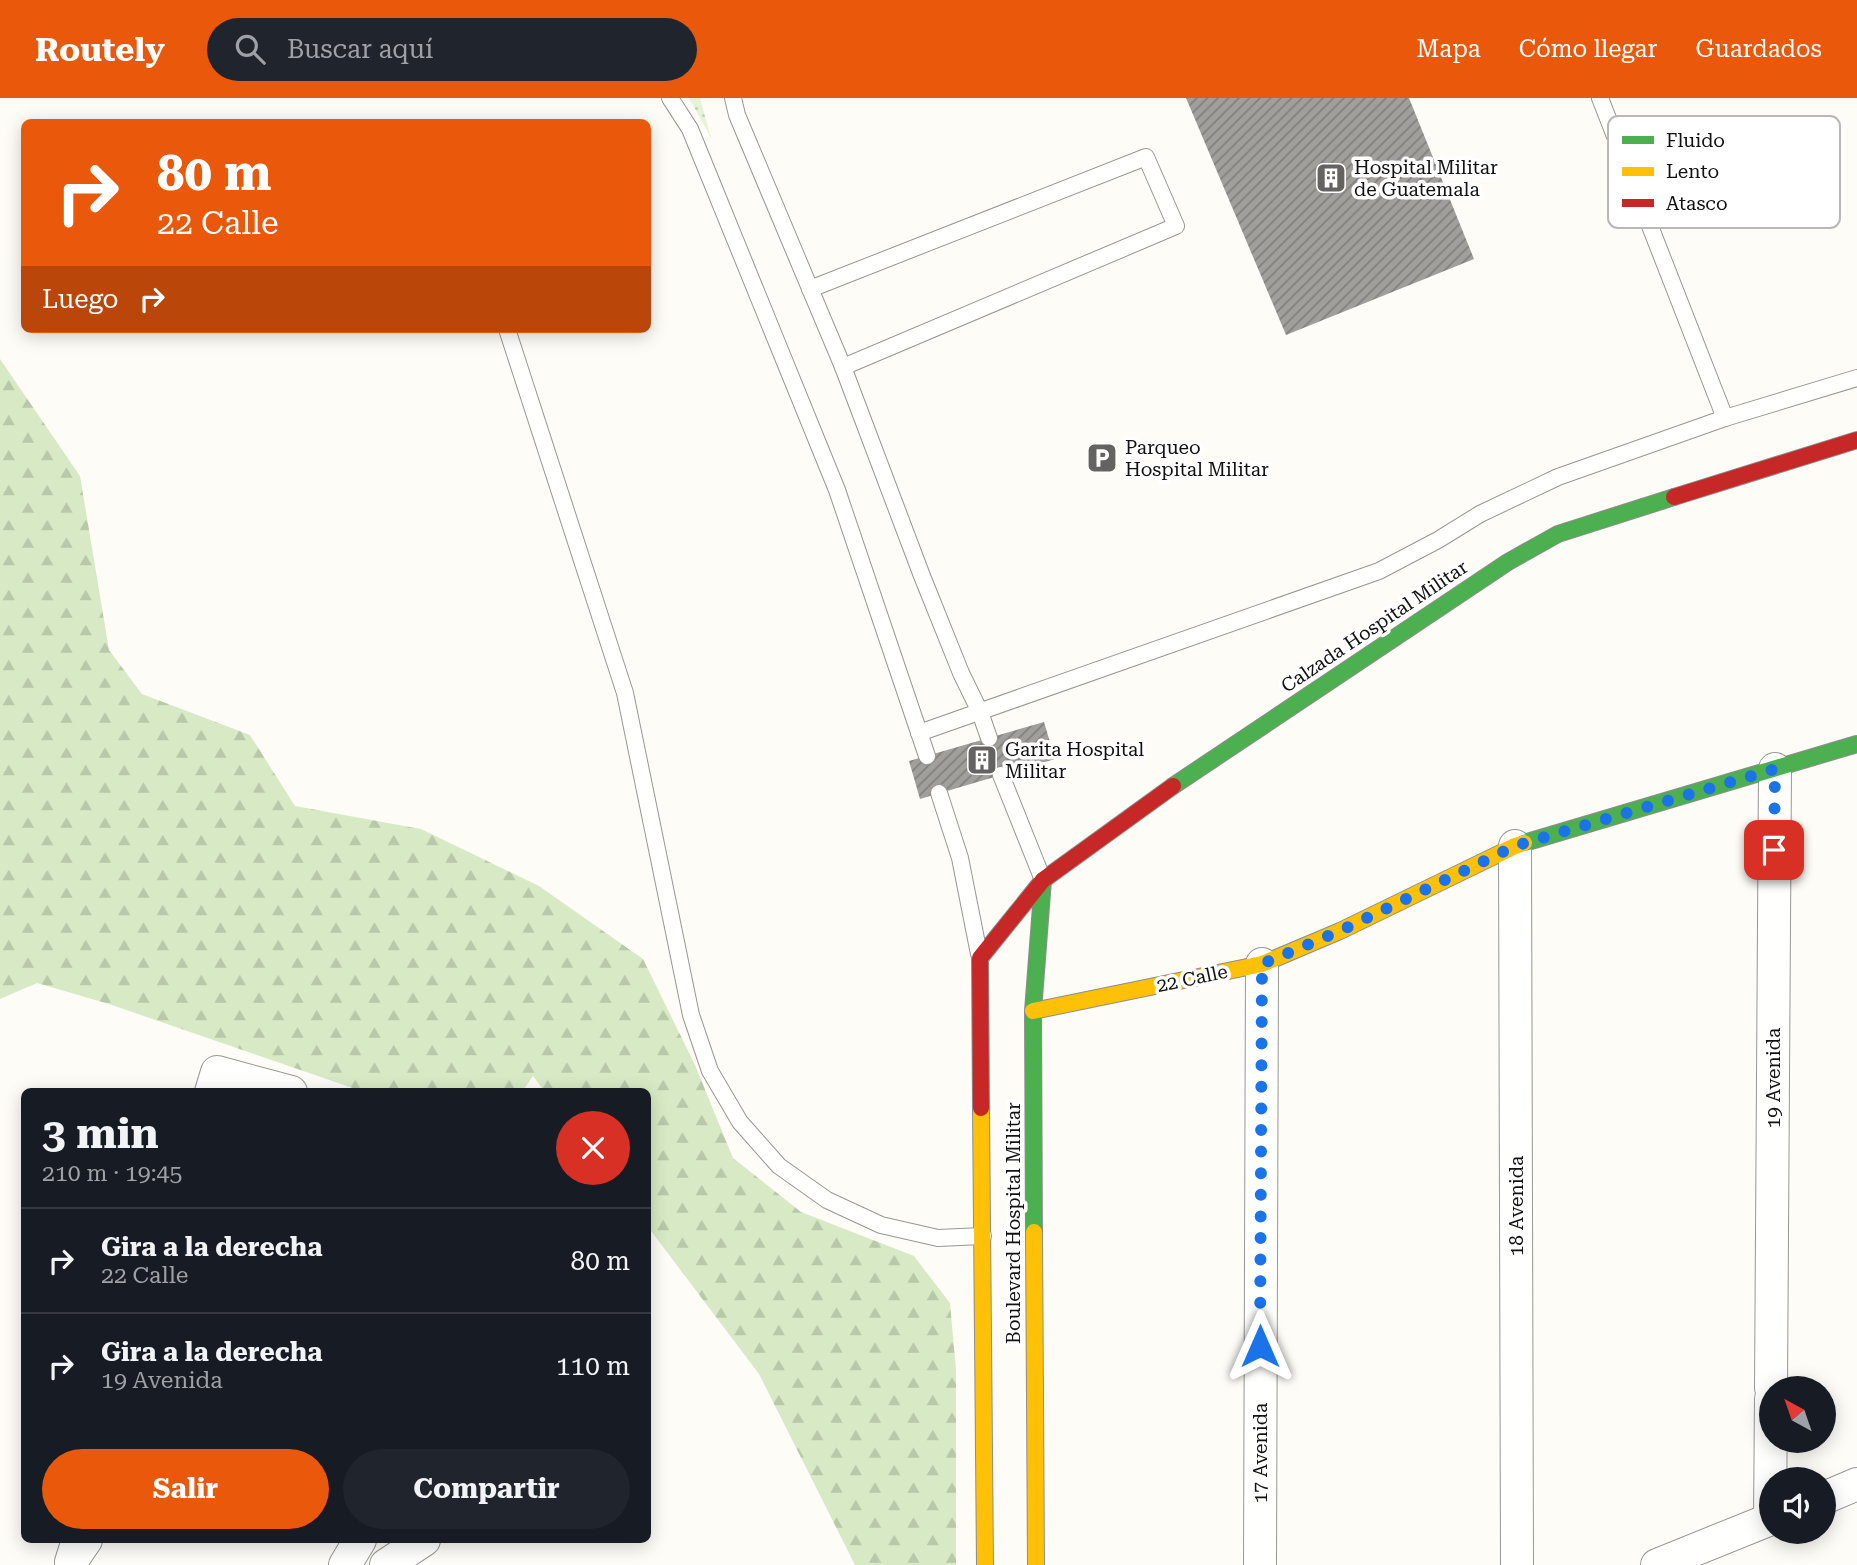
<!DOCTYPE html>
<html lang="es">
<head>
<meta charset="utf-8">
<style>
	:root { --surface:#171b24; --page:#20242c; --text:#f1f3f6; --muted:#9ea1a6; --line:#363941; --accent:#ea580c }
	body { margin:0; font-family:"Roboto Serif",serif; background:var(--page); color:var(--text); height:100vh; display:flex; flex-direction:column; font-size:26px; white-space:nowrap }
	* { box-sizing:border-box; margin:0 }
	p { font-size:23px; color:var(--muted) }
	.icon { flex:none; width:38px; height:38px; fill:none; stroke:currentColor; stroke-width:2; stroke-linecap:round; stroke-linejoin:round }
	.map { position:relative; flex:1; overflow:hidden }
	.details { position:absolute; left:21px; top:990px; width:630px; height:455px; display:flex; flex-direction:column; background:var(--surface); border-radius:10px; box-shadow:0 4px 18px #0003 }
	.details>* { flex:none }
	.banner { position:absolute; left:21px; top:21px; width:630px; height:214px; border-radius:10px; box-shadow:0 4px 18px #0003; background:#ea580c; color:#fff; overflow:hidden }
	.needle { width:46px; rotate:320deg }
	.tools { position:absolute; left:1759px; top:1278px; display:grid; gap:14px }
	.tools a { display:grid; place-items:center; width:77px; height:77px; border-radius:50%; background:var(--surface); box-shadow:0 4px 18px #0003; font-size:35px }
	.pin { position:absolute; display:grid; place-items:center; width:60px; height:60px; color:#fff; margin:-30px; border-radius:14px; box-shadow:0 4px 10px #0006 }
	.me { position:absolute; width:77px; margin:-38px; rotate:0deg; stroke-linejoin:round; filter:drop-shadow(0 0 5px #0008) }
	.turn { display:flex; align-items:center; gap:24px; height:147px; padding:0 21px; font-size:32px }
	.turn .icon { width:91px; height:91px; stroke-width:2.5 }
	.turn b { display:block; font-size:49px; line-height:60px }
	.then { display:flex; align-items:center; height:66px; padding:0 21px; background:#0003; gap:14px; font-size:26px }
	.round { display:grid; place-items:center; flex:none; width:74px; height:74px; border-radius:37px; background:var(--page) }
	.summary { display:flex; align-items:center; justify-content:space-between; height:119px; padding:0 21px }
	h1 { font-size:42px; font-weight:700; line-height:52px }
	.primary-button { display:flex; gap:14px; margin-top:auto; padding:14px 21px }
	.primary-button a { flex:1; height:80px; border-radius:42px; background:var(--accent); color:#fff; font-size:28px; font-weight:700; line-height:80px; text-align:center }
	.primary-button a+a { background:var(--page); color:var(--text) }
	ul { padding:0; list-style:none }
	li { display:flex; align-items:center; gap:21px; height:105px; padding:0 21px; border-top:2px solid var(--line) }
	li div { flex:1 }
	li b { display:block; font-size:26px }
	li em { font-style:normal }
	header { display:flex; align-items:center; gap:42px; box-sizing:border-box; height:98px; padding:0 35px; background:var(--accent); color:#fff }
	header strong { font-size:33px }
	nav { display:flex; gap:38px; margin-inline-start:auto; font-size:24px }
	.search { width:490px; height:63px; background:var(--page); display:flex; align-items:center; gap:18px; box-sizing:border-box; padding:0 24px; border-radius:38px; color:var(--muted); font-size:26px }
	.map>svg:first-child { display:block }
</style>
</head>
<body>
<header>
<strong>Routely</strong>
<div class="search"><svg class="icon" aria-label="search" viewBox="0 0 24 24"><circle cx="10" cy="10" r="6"/><path d="M15 15l6 6"/></svg>Buscar aquí</div>
<nav><a>Mapa</a><a>Cómo llegar</a><a>Guardados</a></nav>
</header>
<div class="map">
<svg width="1857" height="1467" viewBox="0 0 1857 1467">
	<defs>
		<pattern id="forest-firs" width="22" height="20" patternUnits="userSpaceOnUse" patternTransform="scale(1.75)"><rect width="22" height="20" fill="#d8eac5"/><path d="M5 1l3.5 6h-7zM16 11l3.5 6h-7z" fill="#b8c8a8"/></pattern>
		<pattern id="garden-dots" width="8" height="8" patternUnits="userSpaceOnUse" patternTransform="scale(1.75)"><rect width="8" height="8" fill="#e7f3d7"/><path d="M2 2h.1M6 6h.1" fill="none" stroke="#c5cfb8" stroke-width="1.8" stroke-linecap="round"/></pattern>
		<pattern id="building-hatch" width="6" height="6" patternUnits="userSpaceOnUse" patternTransform="scale(1.75)"><rect width="6" height="6" fill="#a19f9c"/><path d="M-1 1l2-2M0 6l6-6M5 7l2-2" fill="none" stroke="#82807e"/></pattern>
	</defs>
	<rect width="100%" height="100%" fill="#fdfcf7"/>
	<polygon fill="url(#forest-firs)" points="0,261 80,378 109,552 142,596 250,637 295,708 421,731 539,788 643,861 695,967 733,1060 801,1114 914,1158 950,1205 956,1272 956,1467 855,1467 759,1276 648,1129 648,994 545,994 533,978 522,994 364,994 109,906 37,885 0,901"/>
	<polygon fill="url(#garden-dots)" points="689,0 700,0 711,40"/>
	<g fill="url(#building-hatch)">
		<polygon points="1186,0 1409,0 1474,161 1286,237"/>
		<polygon points="1044,624 1055,661 920,701 909,663"/>
	</g>
	<g fill="none" stroke-linecap="round" stroke-linejoin="round">
		<g stroke="#979795" stroke-width="18">
			<g id="lane">
				<polyline points="670,0 690,31 837,392 927,658"/>
				<polyline points="733,0 737,17 843,269 922,478 961,575 980,614 989,640"/>
				<polyline points="1600,0 1725,320"/>
				<polyline points="810,191 1146,59 1176,128 843,269"/>
				<polyline points="507,231 625,595 691,917 710,973 740,1024 779,1068 827,1102 881,1127 938,1140 983,1138"/>
				<polyline points="919,635 1379,473 1438,442 1480,416 1558,379 1725,320 1857,280"/>
				<polyline points="1001,677 1043,782"/>
				<polyline points="939,695 960,760 979,856"/>
			</g>
		</g>
		<g stroke="#979795" stroke-width="34">
			<g id="street">
				<polyline points="1515,748 1517,1467"/>
				<polyline points="211,994 217,974 291,994"/>
				<polyline points="1771,1290 1775,671"/>
				<polyline points="1824,1400 1857,1386"/>
				<polyline points="1770,1421 1771,1301"/>
				<polyline points="78,1442 71,1464 86,1442"/>
				<polyline points="345,1467 360,1442"/>
				<polyline points="386,1467 424,1442"/>
				<polyline points="1260,1467 1262,866"/>
				<polyline points="1657,1467 1771,1421"/>
			</g>
		</g>
		<g stroke="#8e8d8b" stroke-width="18">
			<g id="fast">
				<polyline points="1173,688 1508,464 1558,436 1674,399"/>
				<polyline points="1524,745 1857,646"/>
				<polyline points="1034,1134 1033,913 1043,782"/>
			</g>
		</g>
		<g stroke="#8e8d8b" stroke-width="18">
			<g id="slow">
				<polyline points="1033,913 1262,866 1340,833 1515,748 1524,745"/>
				<polyline points="981,1010 985,1467"/>
				<polyline points="1034,1134 1036,1467"/>
			</g>
		</g>
		<g stroke="#8e8d8b" stroke-width="18">
			<g id="jam">
				<polyline points="1674,399 1857,342"/>
				<polyline points="981,1010 980,860 1043,782 1173,688"/>
			</g>
		</g>
		<use href="#lane" stroke="#fffffe" stroke-width="16"/>
		<use href="#street" stroke="#fffffe" stroke-width="32"/>
		<use href="#fast" stroke="#4caf50" stroke-width="16"/>
		<use href="#slow" stroke="#ffc107" stroke-width="16"/>
		<use href="#jam" stroke="#c62828" stroke-width="16"/>
	</g>
	<g fill="none" stroke-linecap="round" stroke-linejoin="round">
		<polyline stroke="#1a73e8" stroke-width="12" stroke-dasharray="0 21.6" points="1260,1248 1262,866 1340,833 1515,748 1775,671 1774,752"/>
	</g>
	<defs>
		<g id="building-square" transform="scale(1.575)"><rect x="-9" y="-9" width="18" height="18" rx="4" fill="#646362" stroke="#fff"/><path d="M-4-6H4V6H1V3H-1V6H-4ZM-2.5-4.3h1.7v1.8h-1.7ZM.8-4.3h1.7v1.8H.8ZM-2.5-1h1.7V.8h-1.7ZM.8-1h1.7V.8H.8Z" fill="#fff"/></g>
		<g id="parking-square" transform="scale(1.575)"><rect x="-9" y="-9" width="18" height="18" rx="4" fill="#646362" stroke="#fff"/><path d="M-3.5-5.5H1a3.5 3.5 0 0 1 0 7H-1V5.5H-3.5ZM-1-3.4V-.6H.8a1.4 1.4 0 0 0 0-2.8Z" fill="#fff"/></g>
	</defs>
	<g fill-rule="evenodd">
		<use href="#building-square" x="1331" y="80"/>
		<use href="#parking-square" x="1102" y="360"/>
		<use href="#building-square" x="982" y="662"/>
	</g>
	<g text-anchor="middle" stroke-width="7" stroke-linejoin="round" paint-order="stroke">
		<g font-size="19" fill="#111" stroke="#fff" text-anchor="start">
			<text x="1354" y="76">Hospital Militar<tspan x="1354" dy="22">de Guatemala</tspan></text>
			<text x="1125" y="356">Parqueo<tspan x="1125" dy="22">Hospital Militar</tspan></text>
			<text x="1005" y="658">Garita Hospital<tspan x="1005" dy="22">Militar</tspan></text>
		</g>
		<g font-size="19" fill="#111" stroke="#fff">
			<text transform="translate(1374 528) rotate(-34)" y="7">Calzada Hospital Militar</text>
			<text transform="translate(1192 880) rotate(-12)" y="7">22 Calle</text>
			<text transform="translate(1773 980) rotate(-90)" y="7">19 Avenida</text>
			<text transform="translate(1516 1108) rotate(-90)" y="7">18 Avenida</text>
			<text transform="translate(1013 1125) rotate(-90)" y="7">Boulevard Hospital Militar</text>
			<text transform="translate(1260 1355) rotate(-90)" y="7">17 Avenida</text>
		</g>
	</g>
	<rect x="1608" y="18" width="232" height="112" rx="10" fill="#fff" stroke="#b8b8b8" stroke-width="2"/>
	<rect x="1622" y="38" width="32" height="8" fill="#4caf50"/>
	<rect x="1622" y="69" width="32" height="9" fill="#ffc107"/>
	<rect x="1622" y="101" width="32" height="8" fill="#c62828"/>
	<g font-size="19" fill="#111">
		<text x="1666" y="49">Fluido</text>
		<text x="1666" y="80">Lento</text>
		<text x="1666" y="112">Atasco</text>
	</g>
</svg>
<div class="tools">
<a><svg class="needle" viewBox="-14 -14 28 28"><path d="M0-13l5 13h-10z" fill="#e53935"/><path d="M0 13l5-13h-10z" fill="#9ea1a6"/></svg></a>
<a><svg class="icon" aria-label="sound" viewBox="0 0 24 24"><path d="M4 9h4l5-4v14l-5-4H4zM17 9q2 3 0 6"/></svg></a>
</div>
<div class="pin" style="left:1774px;top:752px;background:#d93025"><svg class="icon" aria-label="arrive" viewBox="0 0 24 24"><path d="M6 21V4h12l-3 4 3 4H6"/></svg></div>
<svg class="me" style="left:1260px;top:1248px" viewBox="-20 -20 40 40"><path d="M0-17L14 15 0 8-14 15z" fill="#1a73e8" stroke="#fff" stroke-width="4"/></svg>
<div class="banner">
<div class="turn"><svg class="icon" aria-label="right" viewBox="0 0 24 24"><path d="M7 20v-9h11M14 6l5 5-5 5"/></svg><div><b>80 m</b>22 Calle</div></div>
<div class="then">Luego<svg class="icon" aria-label="right" viewBox="0 0 24 24"><path d="M7 20v-9h11M14 6l5 5-5 5"/></svg></div>
</div>
<section class="details">
<div class="summary"><div><h1>3 min</h1><p>210 m · 19:45</p></div><a class="round" style="background:#d93025;color:#fff"><svg class="icon" aria-label="close" viewBox="0 0 24 24"><path d="M6 6l12 12M18 6L6 18"/></svg></a></div>
<ul>
<li><svg class="icon" aria-label="right" viewBox="0 0 24 24"><path d="M7 20v-9h11M14 6l5 5-5 5"/></svg><div><b>Gira a la derecha</b><p>22 Calle</p></div><em>80 m</em></li>
<li><svg class="icon" aria-label="right" viewBox="0 0 24 24"><path d="M7 20v-9h11M14 6l5 5-5 5"/></svg><div><b>Gira a la derecha</b><p>19 Avenida</p></div><em>110 m</em></li>
</ul>
<div class="primary-button"><a>Salir</a><a>Compartir</a></div>
</section>
</div>
</body>
</html>
